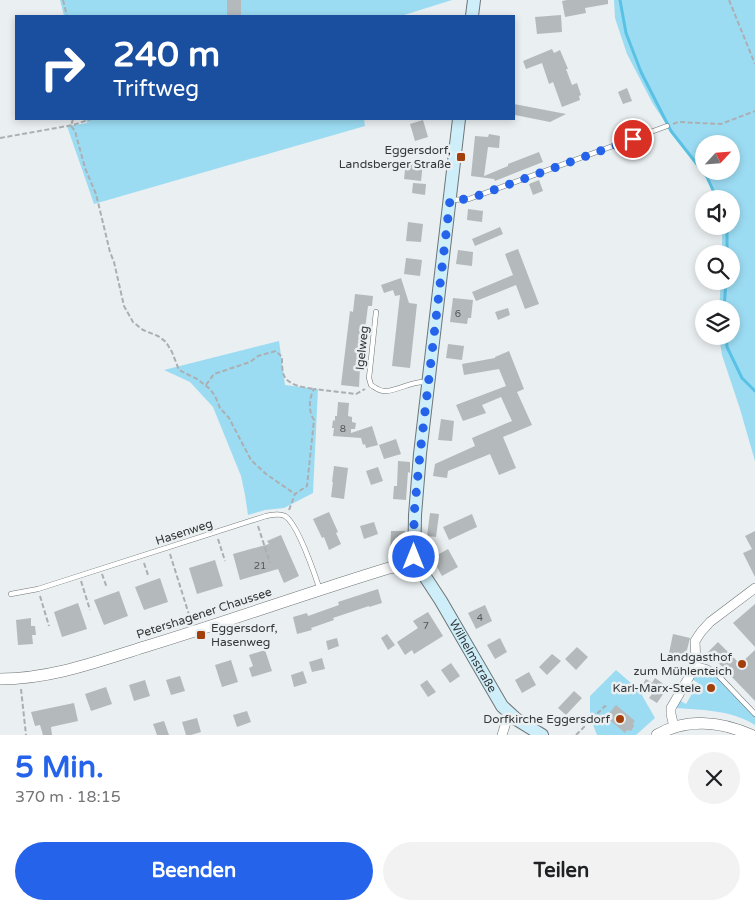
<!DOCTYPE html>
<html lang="de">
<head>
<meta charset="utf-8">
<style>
	:root { --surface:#fff; --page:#f2f2f2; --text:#202124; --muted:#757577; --accent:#2563eb }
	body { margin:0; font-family:"Varela Round",sans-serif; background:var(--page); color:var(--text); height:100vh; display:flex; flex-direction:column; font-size:19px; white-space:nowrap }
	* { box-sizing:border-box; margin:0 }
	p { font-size:16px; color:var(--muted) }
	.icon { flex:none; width:28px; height:28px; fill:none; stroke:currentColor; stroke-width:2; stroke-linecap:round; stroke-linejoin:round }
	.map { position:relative; height:735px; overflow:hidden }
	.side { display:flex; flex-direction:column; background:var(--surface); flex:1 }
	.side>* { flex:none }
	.banner { position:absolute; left:15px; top:15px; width:500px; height:105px; border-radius:0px; box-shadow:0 2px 8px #0003; background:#1a4fa0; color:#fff; overflow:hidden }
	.needle { width:32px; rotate:64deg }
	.buttons { position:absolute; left:695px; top:135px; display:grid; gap:10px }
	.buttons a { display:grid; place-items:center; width:45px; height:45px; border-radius:50%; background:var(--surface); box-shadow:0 2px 8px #0003; font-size:25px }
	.pin { position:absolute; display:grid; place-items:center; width:42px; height:42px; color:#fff; margin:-21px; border:2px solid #fff; border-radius:50%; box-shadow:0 1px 5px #0007 }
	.me { position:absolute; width:55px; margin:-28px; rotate:0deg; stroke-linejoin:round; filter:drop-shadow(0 0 4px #0008) }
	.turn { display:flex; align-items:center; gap:18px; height:105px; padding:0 15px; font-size:22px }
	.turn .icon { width:65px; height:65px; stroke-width:2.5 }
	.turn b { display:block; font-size:35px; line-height:42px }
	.round { display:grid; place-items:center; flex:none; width:52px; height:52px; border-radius:26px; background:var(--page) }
	.overview { display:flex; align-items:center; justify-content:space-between; height:85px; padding:0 15px }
	h1 { font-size:30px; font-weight:700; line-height:38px; color:var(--accent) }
	.action { display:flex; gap:10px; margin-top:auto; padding:10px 15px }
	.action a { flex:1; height:58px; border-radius:30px; background:var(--accent); color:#fff; font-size:20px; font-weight:700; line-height:58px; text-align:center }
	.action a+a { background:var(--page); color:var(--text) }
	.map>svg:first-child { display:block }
</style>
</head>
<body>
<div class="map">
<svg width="755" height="735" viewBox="0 0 755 735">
	<rect width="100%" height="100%" fill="#eaeff1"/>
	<g fill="#9cdcf3">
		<polygon points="60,0 452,0 401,16 64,16"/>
		<polygon points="614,0 755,0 755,461 740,409 722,355 719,336 731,336 731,309 719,309 721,281 731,281 731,254 722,254 722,226 731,226 731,199 716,199 715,193 704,171 731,171 731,144 704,144 704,171 675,137 653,104 627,54 615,18"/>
		<polygon points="86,119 364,119 365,126 94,204 67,126 87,123"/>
		<polygon points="279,341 285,385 318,389 313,493 284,508 265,510 248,515 245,495 241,476 213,407 190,382 164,370"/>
		<polygon points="616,670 639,690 655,718 636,735 597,735 590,717 590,696"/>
		<path d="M 705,671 L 715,675 L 755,717 L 755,725 C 731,710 703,710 676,708 L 679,700 L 686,704 L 698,683 L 692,679 C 695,674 699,673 705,671 Z"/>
	</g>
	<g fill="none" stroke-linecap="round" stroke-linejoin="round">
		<g stroke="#59c2e4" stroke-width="3">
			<polyline points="620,0 626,33 641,72 671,131 707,177 717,199"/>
			<polyline points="727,226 727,254"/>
			<polyline points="724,309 726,281"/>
			<polyline points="726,336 727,347 742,378 755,391"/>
		</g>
	</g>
	<g fill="#b4b9bb">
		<polygon points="227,0 241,0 241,16 227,15"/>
		<polygon points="567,0 608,0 608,4 585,8 586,13 565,17 562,1"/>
		<polygon points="561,15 562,32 537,34 535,17"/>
		<polygon points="552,49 554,53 560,50 568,69 566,69 572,85 577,83 581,95 579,96 580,100 562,107 553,82 549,84 542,63 526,69 523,61"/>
		<polygon points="627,88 632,101 623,104 618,92"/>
		<polygon points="514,104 566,114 550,122 515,115"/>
		<polygon points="423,120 428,137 415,141 410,124"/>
		<polygon points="489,134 500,136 499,148 488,147 484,176 508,166 508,164 539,152 543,162 495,181 494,179 471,176 475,136 488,137"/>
		<polygon points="406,161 423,163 421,181 404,179"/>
		<polygon points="539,180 543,191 533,195 529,184"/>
		<polygon points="413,183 426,184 425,195 412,193"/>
		<polygon points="468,209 483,211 482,222 467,220"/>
		<polygon points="408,222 423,224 421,242 406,241"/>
		<polygon points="500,227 503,234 475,246 472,239"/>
		<polygon points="518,249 539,304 525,309 516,285 476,301 472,292 513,275 505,254"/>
		<polygon points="458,250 473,252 472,266 456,264"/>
		<polygon points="406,258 422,260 420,276 404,274"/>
		<polygon points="401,278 409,303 417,304 410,368 392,366 400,295 395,296 393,290 384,293 381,285"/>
		<polygon points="355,294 373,296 372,306 368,306 360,368 359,387 341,385 350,311 353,312"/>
		<polygon points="453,298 473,300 471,318 468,318 467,324 450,322"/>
		<polygon points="508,308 510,315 498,320 495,312"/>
		<polygon points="448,344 464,346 462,360 446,358"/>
		<polygon points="509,351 524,389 517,392 532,425 503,437 516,468 499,475 490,454 448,471 447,478 433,476 435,464 475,446 472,438 512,421 501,397 482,405 486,413 463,421 456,405 506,386 499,369 464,375 462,364 495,358 495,357"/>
		<polygon points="338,402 349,403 348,416 352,417 352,422 356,423 355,429 351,429 351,433 372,426 378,445 366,448 365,444 363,445 361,438 333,436 334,428 332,428 333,420 335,421 335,416 337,416"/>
		<polygon points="441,419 454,421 452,441 438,440"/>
		<polygon points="396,439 401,454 384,459 379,445"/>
		<polygon points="398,461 410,462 410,473 408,472 406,500 393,499 394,486 397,486"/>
		<polygon points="334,466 348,468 344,499 331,497 333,482 332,482"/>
		<polygon points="378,467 383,481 371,485 366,471"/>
		<polygon points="329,512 338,532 336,533 341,544 329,550 324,537 322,538 313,519"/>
		<polygon points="430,513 439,514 436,537 427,536"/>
		<polygon points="472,514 477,527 449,540 443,527"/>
		<polygon points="374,522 378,534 364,539 360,526"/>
		<polygon points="391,531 405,531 404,552 390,552"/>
		<polygon points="755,531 755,577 743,553 752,549 745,536"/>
		<polygon points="281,535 299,576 284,583 278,569 240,580 233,554 269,544 267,541"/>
		<polygon points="448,549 458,567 442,576 432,558"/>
		<polygon points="215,560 223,586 197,594 189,568"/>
		<polygon points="160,578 168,602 144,610 135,587"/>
		<polygon points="378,589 382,603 369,607 369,606 333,618 334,620 311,628 312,630 297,634 293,617 307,613 308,616 339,605 338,602"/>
		<polygon points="119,591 128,616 104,625 94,600"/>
		<polygon points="78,603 87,629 62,637 54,612"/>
		<polygon points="755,604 755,647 733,623"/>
		<polygon points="485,605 492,621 476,629 468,613"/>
		<polygon points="428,612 443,636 414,654 412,650 405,655 397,642 418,628 413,621"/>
		<polygon points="31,618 31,626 35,626 36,635 32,635 33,644 18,645 16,620"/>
		<polygon points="387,634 395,645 388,650 381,638"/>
		<polygon points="673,634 690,638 684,662 668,658"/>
		<polygon points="337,638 339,646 328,650 326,641"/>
		<polygon points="500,638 507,652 495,659 487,645"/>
		<polygon points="718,642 740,664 755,650 755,701 708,652"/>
		<polygon points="577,647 588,657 576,670 565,659"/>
		<polygon points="265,650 272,671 252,677 249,668 253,666 249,655"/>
		<polygon points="552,654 561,661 547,675 539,667"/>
		<polygon points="322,658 325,669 312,672 309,662"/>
		<polygon points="231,660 238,682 222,687 215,665"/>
		<polygon points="451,663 460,676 450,683 441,670"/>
		<polygon points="303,671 307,683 294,687 291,675"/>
		<polygon points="529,672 536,685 522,693 515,680"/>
		<polygon points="180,676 185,691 171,695 166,680"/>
		<polygon points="655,678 668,687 657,703 649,698 652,694 641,687 646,679 652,683"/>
		<polygon points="145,680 150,696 134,701 129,685"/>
		<polygon points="427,680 436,692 428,697 420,685"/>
		<polygon points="106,687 112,704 91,711 85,694"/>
		<polygon points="574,691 582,698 566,715 558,708"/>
		<polygon points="74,703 78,721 51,727 52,735 43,735 40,725 35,726 31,712"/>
		<polygon points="616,705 635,721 633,723 634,726 631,731 627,730 625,733 606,717"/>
		<polygon points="247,711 251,722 237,727 233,715"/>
		<polygon points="197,718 201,732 191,735 186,735 182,722"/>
		<polygon points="164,721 169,735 157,735 153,724"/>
	</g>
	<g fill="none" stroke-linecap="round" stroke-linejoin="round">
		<g stroke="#6f7475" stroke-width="5.5">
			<g id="service">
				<polyline points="451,200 469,199 667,126"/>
				<path d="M 376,312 L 369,378 L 371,385 C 376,388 380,392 386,391 C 400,390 411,381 426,382"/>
				<path d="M 11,594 L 38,589 L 266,516 C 272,515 279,513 285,516 C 298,524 315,575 320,590"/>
				<polyline points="696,665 706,667 714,671 755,714"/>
			</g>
		</g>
		<g stroke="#6f7475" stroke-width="10">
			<g id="minor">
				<polyline points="674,727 671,714 671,708 696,665 695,641 701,632 710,622 755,588"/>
				<polyline points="502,735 509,713"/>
			</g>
		</g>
		<g stroke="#6f7475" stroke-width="12">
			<g id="tertiary">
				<path d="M 0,679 C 50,679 96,662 144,647 C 226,622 307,593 389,568 L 400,566 L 414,567"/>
				<path d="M 657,735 C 686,718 720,721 751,735"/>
			</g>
		</g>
		<g stroke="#6f7475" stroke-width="14">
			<g id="secondary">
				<polyline points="472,16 474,0"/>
				<path id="s1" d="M 459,119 L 420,454 L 415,515 L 414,567 L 424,575 L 441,601 L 502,706 L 516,719 L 542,735"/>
			</g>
		</g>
		<g stroke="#abafb1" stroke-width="2" stroke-dasharray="5 2.5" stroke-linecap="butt">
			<polyline points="63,0 67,16"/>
			<polyline points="729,0 755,64"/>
			<polyline points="73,119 71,126 75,131 85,168 96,194 110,252 114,262 124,306 133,322 143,330 158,336 166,342 172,352 179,370 197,379 210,389 215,396 220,408 229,418 251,460 266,474 295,494"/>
			<polyline points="673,124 678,122 721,124 755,111"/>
			<polyline points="0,138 73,125 91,119"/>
			<path d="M 206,385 L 214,374 L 250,362 L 258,356 L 276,351 L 282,357 C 282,362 282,369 283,373 C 287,386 303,387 314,389"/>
			<path d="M 289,510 L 295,494 L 307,486 L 314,420 C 308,411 309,398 314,389 L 356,394 L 365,389"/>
			<polyline points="258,526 270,563"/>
			<polyline points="218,539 225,561"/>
			<polyline points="170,554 191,621"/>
			<polyline points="144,563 148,575"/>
			<polyline points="102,574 107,588"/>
			<polyline points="81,581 90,610"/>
			<polyline points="40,596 49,626"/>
			<polyline points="21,689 26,735"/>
			<polyline points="576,735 605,706 607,708"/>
		</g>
		<use href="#service" stroke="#fff" stroke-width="4.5"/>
		<use href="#minor" stroke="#fff" stroke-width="9"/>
		<use href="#tertiary" stroke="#fff" stroke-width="11"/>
		<use href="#secondary" stroke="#ceeef9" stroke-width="12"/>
	</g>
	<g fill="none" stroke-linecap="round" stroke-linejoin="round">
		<polyline stroke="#2563eb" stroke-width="9" stroke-dasharray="0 16.2" points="414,557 414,515 420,454 450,200 469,199 633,139"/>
	</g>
	<g fill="#a33f0b" stroke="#eaeff1" stroke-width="2">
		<rect x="456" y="152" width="10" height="10" rx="2.5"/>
		<rect x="196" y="630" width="10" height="10" rx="2.5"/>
		<circle cx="742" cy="664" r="5"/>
		<circle cx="711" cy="688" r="5"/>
		<circle cx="620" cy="719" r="5"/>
	</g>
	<g text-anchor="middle" stroke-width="5" stroke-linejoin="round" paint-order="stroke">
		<g font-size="10" fill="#555859">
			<text x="458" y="317">6</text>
			<text x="343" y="432">8</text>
			<text x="260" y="569">21</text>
			<text x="480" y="621">4</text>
			<text x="426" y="629">7</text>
		</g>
		<g font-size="12" fill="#353738" stroke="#eaeff1" text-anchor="end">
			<text x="451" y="154">Eggersdorf,<tspan x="451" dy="14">Landsberger Straße</tspan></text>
			<text x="211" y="632" text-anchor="start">Eggersdorf,<tspan x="211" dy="14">Hasenweg</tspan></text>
			<text x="732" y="661">Landgasthof<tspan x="732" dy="14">zum Mühlenteich</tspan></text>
			<text x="701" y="692">Karl-Marx-Stele</text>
			<text x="610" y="723">Dorfkirche Eggersdorf</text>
		</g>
		<g font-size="12" fill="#353738" stroke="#eaeff1">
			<text transform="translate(362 348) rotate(-84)" y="4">Igelweg</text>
			<text transform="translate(184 532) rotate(-18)" y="4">Hasenweg</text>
			<text transform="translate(204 613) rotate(-18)" y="4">Petershagener Chaussee</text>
			<text dy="4" stroke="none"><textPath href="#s1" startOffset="558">Wilhelmstraße</textPath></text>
		</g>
	</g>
</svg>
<div class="buttons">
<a><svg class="needle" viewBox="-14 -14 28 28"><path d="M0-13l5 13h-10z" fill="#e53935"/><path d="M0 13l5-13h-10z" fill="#757577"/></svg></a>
<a><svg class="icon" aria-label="sound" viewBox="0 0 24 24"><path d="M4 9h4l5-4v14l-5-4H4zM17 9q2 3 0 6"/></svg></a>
<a><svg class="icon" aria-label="search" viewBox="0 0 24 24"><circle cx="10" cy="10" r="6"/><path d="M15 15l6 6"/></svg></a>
<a><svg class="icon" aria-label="layers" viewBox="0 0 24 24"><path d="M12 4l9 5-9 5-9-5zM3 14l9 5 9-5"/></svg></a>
</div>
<div class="pin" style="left:633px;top:139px;background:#d93025"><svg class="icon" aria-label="arrive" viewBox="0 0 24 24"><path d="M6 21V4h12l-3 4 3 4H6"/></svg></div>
<svg class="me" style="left:414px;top:557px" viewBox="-20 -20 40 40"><circle r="17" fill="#2563eb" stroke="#fff" stroke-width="3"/><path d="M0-11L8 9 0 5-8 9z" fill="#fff"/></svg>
<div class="banner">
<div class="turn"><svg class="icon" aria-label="right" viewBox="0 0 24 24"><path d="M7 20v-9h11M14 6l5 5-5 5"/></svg><div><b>240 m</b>Triftweg</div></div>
</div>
</div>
<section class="side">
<div class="overview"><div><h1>5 Min.</h1><p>370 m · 18:15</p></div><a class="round"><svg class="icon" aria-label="close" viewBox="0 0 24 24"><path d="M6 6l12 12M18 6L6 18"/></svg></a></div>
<div class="action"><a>Beenden</a><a>Teilen</a></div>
</section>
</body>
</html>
